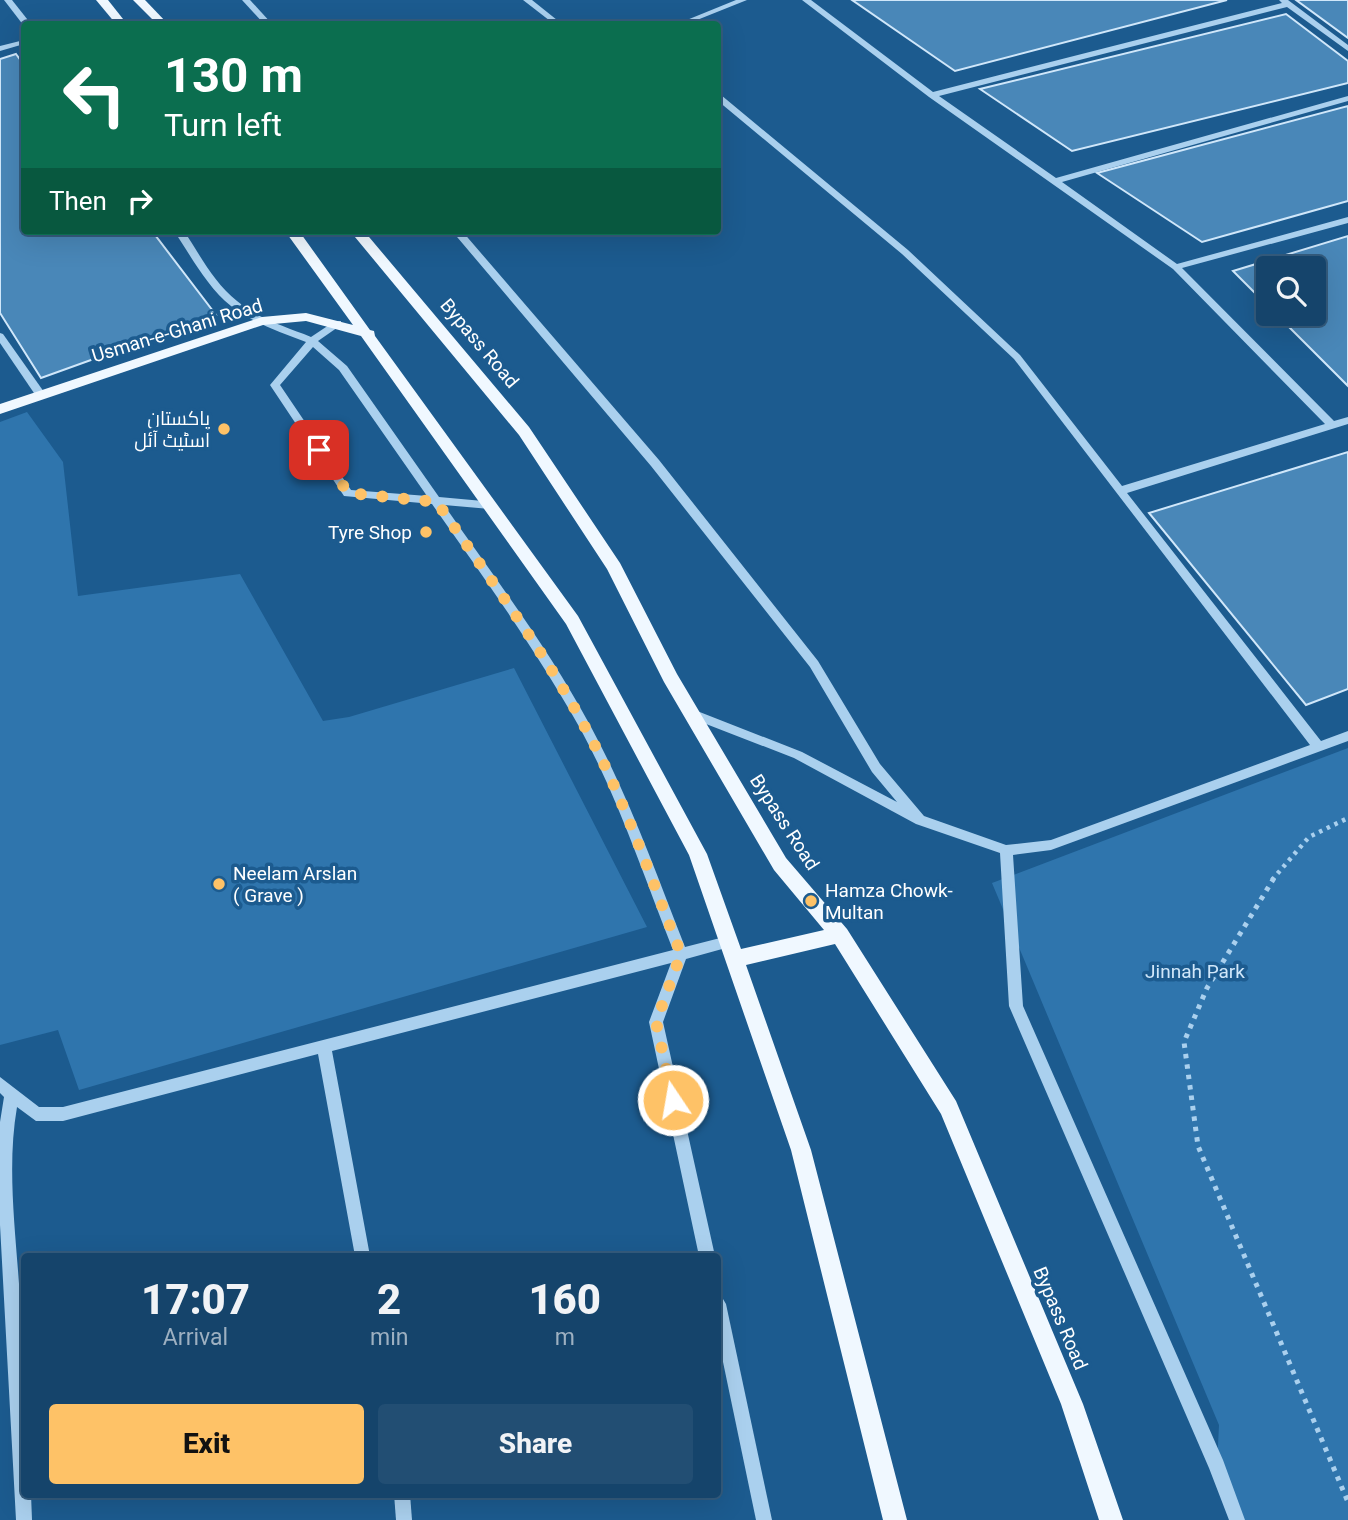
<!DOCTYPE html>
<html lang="en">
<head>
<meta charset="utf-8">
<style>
	:root { --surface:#15446b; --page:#224e73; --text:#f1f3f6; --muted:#9db0c1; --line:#345c7e; --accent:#fec267 }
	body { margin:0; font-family:Roboto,Cairo,sans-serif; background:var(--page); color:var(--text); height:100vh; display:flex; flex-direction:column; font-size:26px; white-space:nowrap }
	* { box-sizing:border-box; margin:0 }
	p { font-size:23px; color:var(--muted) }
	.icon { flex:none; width:38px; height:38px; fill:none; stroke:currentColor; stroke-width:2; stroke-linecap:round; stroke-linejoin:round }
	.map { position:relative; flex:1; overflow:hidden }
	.sheet { position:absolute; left:21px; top:1253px; width:700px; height:245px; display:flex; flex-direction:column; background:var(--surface); border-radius:7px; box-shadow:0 7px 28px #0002,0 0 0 2px var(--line) }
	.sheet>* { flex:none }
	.banner { position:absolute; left:21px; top:21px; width:700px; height:214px; border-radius:7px; box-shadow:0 7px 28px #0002,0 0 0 2px var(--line); background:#0b6e4f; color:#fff; overflow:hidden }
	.fabs { position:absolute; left:1256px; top:256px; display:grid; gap:14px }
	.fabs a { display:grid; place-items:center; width:70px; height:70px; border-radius:7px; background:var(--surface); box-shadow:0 7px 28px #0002,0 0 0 2px var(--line); font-size:35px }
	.pin { position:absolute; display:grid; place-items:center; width:60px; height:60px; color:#fff; margin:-30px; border-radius:14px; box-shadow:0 4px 10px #0006 }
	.me { position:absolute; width:77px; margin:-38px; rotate:348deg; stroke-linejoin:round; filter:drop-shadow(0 0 5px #0008) }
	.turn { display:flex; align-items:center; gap:24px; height:147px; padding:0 28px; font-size:32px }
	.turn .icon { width:91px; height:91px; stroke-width:2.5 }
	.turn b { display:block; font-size:49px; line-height:60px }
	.then { display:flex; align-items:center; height:66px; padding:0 28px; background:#0003; gap:14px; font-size:26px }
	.eta { display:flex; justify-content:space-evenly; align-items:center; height:119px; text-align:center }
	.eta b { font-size:42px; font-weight:800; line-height:49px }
	.cta { display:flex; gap:14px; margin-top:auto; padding:14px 28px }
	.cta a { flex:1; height:80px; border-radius:7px; background:var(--accent); color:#111; font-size:28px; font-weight:800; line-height:80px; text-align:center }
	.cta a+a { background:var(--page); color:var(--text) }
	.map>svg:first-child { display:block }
</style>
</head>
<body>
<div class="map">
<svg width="1348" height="1520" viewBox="0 0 1348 1520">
	<rect width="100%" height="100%" fill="#1c5b8f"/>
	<g fill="#2f75ad">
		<polygon points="27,412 63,462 78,596 240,574 323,721 349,717 514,668 647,927 79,1090 58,1030 0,1045 0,422"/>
		<polygon points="1348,748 1348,1520 1237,1520 1217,1466 1219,1425 992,883"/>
	</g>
	<g fill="#4987b8" stroke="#d0e7fa" stroke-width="2">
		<polygon points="852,0 1227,0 955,71"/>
		<polygon points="1296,0 1348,0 1348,38"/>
		<polygon points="1286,14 1348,61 1348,83 1072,151 980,89"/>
		<polygon points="16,54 24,65 24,231 152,231 216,315 41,378 0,313 0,59"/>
		<polygon points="1348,106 1348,201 1202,242 1097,173"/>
		<polygon points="1348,236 1348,386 1275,313 1314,313 1314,268 1269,268 1269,307 1233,271"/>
		<polygon points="1348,452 1348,689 1306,705 1149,513"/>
	</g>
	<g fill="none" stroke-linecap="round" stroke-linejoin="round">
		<polyline stroke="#aad0ee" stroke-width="4.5" stroke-dasharray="3.5 5" stroke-linecap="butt" points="1272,880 1309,837 1348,818"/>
		<polyline stroke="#aad0ee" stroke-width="5" stroke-dasharray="4.5 6" stroke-linecap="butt" points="1274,878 1207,988 1184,1042 1198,1146 1348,1502"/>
		<g fill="#aad0ee" fill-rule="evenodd">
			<polygon points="4,0 12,0 31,24 24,26"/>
			<polygon points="242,0 250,0 272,24 264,24"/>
			<polygon points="523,0 532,0 562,24 554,24"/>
			<polygon points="736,0 747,0 687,24 677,24"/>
			<polygon points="802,0 811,0 933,92 1282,3 1279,0 1288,0 1348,45 1348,51 1287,7 939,96 1056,178 1348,96 1348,101 1062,182 1177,264 1348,217 1348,223 1182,268 1334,421 1348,417 1348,424 1127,493 1321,741 1348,731 1348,741 1051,850 1013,855 1023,1006 1223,1460 1245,1520 1229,1520 1209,1468 1009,1006 1000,853 916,824 794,758 688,717 686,714 688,711 692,709 802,752 897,802 872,772 810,667 651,466 452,231 462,231 659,460 818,661 880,764 924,816 1006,845 1051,840 1310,745 1014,359 902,254 718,101 718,95 721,95 908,250 1020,355 1122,486 1325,424 1173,269 929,97"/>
			<polygon points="24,40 24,44 0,51 0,46"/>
			<path d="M 174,231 L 184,231 C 200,255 214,283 237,301 C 258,319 286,327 311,337 L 335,321 L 341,321 L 341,325 L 318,341 L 347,366 L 439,497 L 494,502 L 495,505 L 490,509 L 444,505 C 495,578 549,649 591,727 C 629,797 656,873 685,947 L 728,936 L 733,938 L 735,942 L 733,946 L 686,959 L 663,1022 L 715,1256 L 699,1256 L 649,1022 L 671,963 L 332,1051 L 370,1256 L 355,1256 L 318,1054 L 63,1121 L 36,1121 L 17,1107 C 7,1165 15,1226 19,1284 C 23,1355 24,1424 24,1494 L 31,1494 L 32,1520 L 16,1520 L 0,1225 L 0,1122 L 4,1097 L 0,1093 L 0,1077 L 39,1107 L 63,1107 L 673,950 C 644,877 619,800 581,730 C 537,651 484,578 432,504 L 344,496 L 270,385 L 306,342 C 280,332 253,323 231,306 C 207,287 191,256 174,231 ZM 313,347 L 339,370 L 427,496 L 351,490 L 280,385 Z"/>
			<polygon points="0,333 3,334 44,392 44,396 36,396 0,343"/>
			<polygon points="718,1296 723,1299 726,1304 772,1520 756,1520 718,1338"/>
			<polygon points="394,1494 410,1494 412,1520 396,1520"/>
		</g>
		<g fill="#f0f8ff" fill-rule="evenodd">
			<polygon points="96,0 108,0 127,24 116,24"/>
			<polygon points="133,0 145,0 168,24 157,24"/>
			<polygon points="285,231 299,231 370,330 374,331 375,336 578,616 707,854 741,949 824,930 774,870 664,682 607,569 519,435 350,231 364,231 529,427 620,563 677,674 786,858 847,929 956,1101 1083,1404 1123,1520 1099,1520 1061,1404 941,1114 835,944 746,965 811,1150 907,1520 883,1520 791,1150 689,855 566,624 361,336 306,321 263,325 0,414 0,404 262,317 306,313 353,325"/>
		</g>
	</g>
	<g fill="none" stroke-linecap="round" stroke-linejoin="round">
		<path stroke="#fec267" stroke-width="12" stroke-dasharray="0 21.6" d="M 319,450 L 348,493 L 437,502 C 488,577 543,649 586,729 C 625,800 651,879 681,954 L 656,1022 L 673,1100"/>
	</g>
	<g fill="#fec267" stroke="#1c5b8f" stroke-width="2.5">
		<circle cx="224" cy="429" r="7"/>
		<circle cx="426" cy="532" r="7"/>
		<circle cx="219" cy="884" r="7"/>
		<circle cx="811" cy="901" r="7"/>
	</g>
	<g text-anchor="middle" stroke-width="7" stroke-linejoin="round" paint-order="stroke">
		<g font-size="19" fill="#fff" stroke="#1c5b8f">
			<text transform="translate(177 330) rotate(-17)" y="7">Usman-e-Ghani Road</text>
			<text transform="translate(480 343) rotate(50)" y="7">Bypass Road</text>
			<text transform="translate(785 822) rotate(57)" y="7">Bypass Road</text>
			<text transform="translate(1061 1318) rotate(67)" y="7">Bypass Road</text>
		</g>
		<g font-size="19" fill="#fff" stroke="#1c5b8f" text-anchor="end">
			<text x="210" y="425">پاکستان<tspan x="210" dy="22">اسٹیٹ آئل</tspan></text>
			<text x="412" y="539">Tyre Shop</text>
			<text x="233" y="880" text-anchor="start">Neelam Arslan<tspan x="233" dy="22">( Grave )</tspan></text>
			<text x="825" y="897" text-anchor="start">Hamza Chowk-<tspan x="825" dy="22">Multan</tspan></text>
		</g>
		<g font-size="19" fill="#d0e7fa" stroke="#1c5b8f">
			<text x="1195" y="978">Jinnah Park</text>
		</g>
	</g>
</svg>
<div class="fabs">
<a><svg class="icon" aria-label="search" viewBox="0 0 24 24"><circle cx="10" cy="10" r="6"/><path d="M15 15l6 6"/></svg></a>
</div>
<div class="pin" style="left:319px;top:450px;background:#d93025"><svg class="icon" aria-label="arrive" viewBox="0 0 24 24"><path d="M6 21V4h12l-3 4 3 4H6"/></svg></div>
<svg class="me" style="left:673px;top:1100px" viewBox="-20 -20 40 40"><circle r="17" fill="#fec267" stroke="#fff" stroke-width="3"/><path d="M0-11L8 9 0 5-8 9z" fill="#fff"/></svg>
<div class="banner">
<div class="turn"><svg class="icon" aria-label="left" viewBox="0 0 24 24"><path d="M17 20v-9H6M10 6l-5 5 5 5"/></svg><div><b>130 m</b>Turn left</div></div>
<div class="then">Then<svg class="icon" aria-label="right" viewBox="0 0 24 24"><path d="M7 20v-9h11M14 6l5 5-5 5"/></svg></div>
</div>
<section class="sheet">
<div class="eta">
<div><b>17:07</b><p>Arrival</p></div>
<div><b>2</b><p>min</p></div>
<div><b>160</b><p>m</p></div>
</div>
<div class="cta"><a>Exit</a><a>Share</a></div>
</section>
</div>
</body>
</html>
